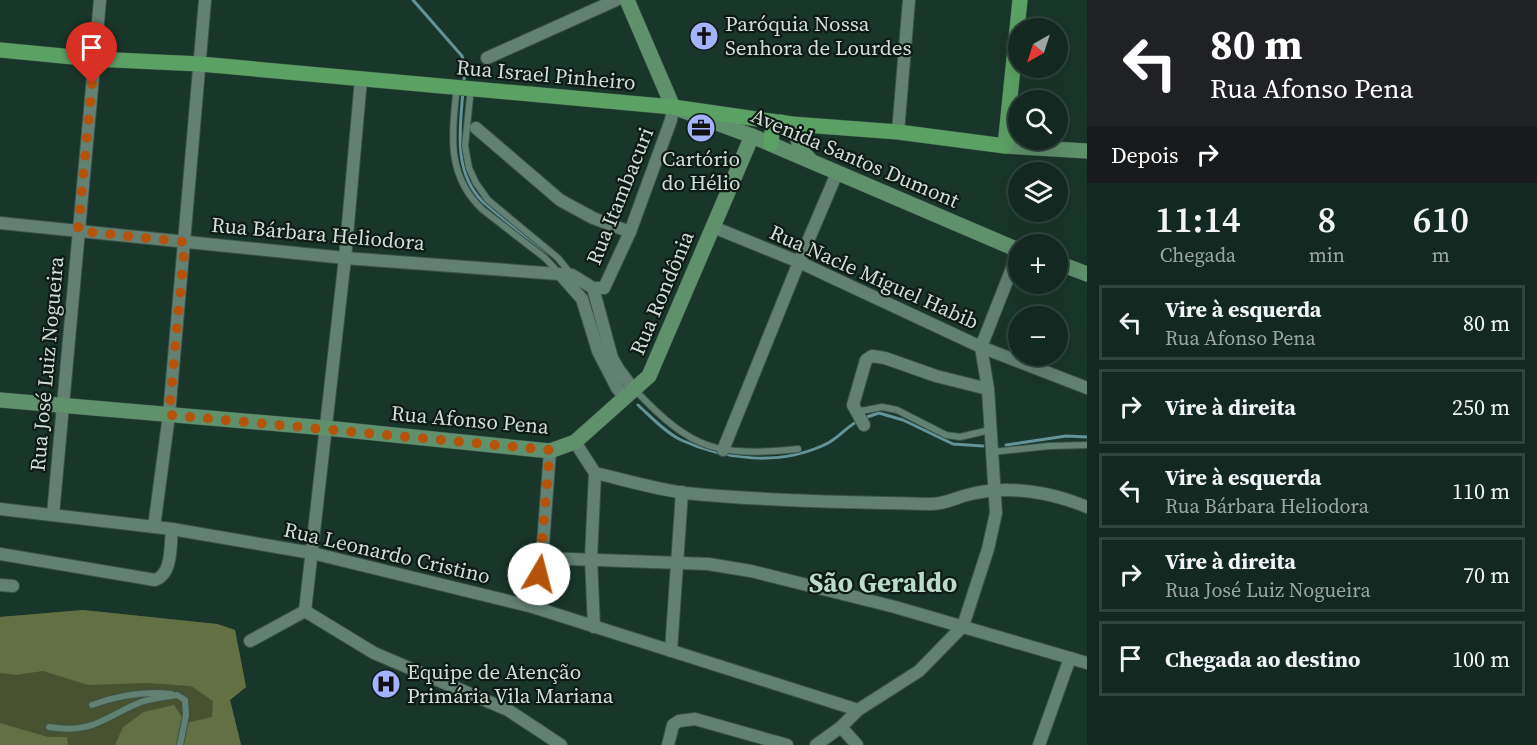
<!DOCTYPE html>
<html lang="pt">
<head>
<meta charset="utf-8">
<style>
	:root { --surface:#132820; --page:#1c3029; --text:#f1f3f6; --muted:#9da6a5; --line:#32443e }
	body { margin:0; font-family:"Source Serif 4",serif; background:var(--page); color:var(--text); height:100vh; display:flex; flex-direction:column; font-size:22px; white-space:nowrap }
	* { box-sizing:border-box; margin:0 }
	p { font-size:20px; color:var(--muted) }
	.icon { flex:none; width:33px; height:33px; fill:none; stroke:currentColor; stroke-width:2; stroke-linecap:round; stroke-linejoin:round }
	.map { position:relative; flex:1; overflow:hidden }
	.drawer { display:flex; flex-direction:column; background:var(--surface); width:450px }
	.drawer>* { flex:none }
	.guide { background:#202124; color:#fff; overflow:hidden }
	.needle { width:39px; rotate:219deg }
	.controls { position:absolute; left:1008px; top:18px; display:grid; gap:12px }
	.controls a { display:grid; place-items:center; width:60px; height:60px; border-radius:50%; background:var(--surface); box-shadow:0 6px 24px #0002,0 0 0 2px var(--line); font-size:30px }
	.pin { position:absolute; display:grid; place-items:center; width:51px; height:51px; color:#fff; margin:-62px -26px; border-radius:50% 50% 50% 0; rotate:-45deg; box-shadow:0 0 6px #0007 }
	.pin .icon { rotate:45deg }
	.me { position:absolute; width:66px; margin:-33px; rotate:8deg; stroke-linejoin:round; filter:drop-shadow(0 0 4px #0008) }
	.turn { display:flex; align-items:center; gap:21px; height:126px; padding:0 24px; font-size:27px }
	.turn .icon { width:78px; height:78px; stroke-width:2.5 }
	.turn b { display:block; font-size:42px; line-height:51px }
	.then { display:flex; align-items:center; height:57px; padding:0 24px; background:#0003; gap:12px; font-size:22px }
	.eta { display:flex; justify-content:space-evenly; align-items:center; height:102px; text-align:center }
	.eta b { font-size:36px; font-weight:600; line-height:42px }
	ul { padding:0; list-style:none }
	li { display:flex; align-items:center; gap:18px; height:75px; margin:0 12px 9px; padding:0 12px; border:3px solid var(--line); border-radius:0px }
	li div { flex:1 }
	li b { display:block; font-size:22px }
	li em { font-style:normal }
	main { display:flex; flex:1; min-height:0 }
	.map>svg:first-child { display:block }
</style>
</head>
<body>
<main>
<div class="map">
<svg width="1087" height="745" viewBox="0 0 1087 745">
	<rect width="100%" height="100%" fill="#19362a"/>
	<polygon fill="#485230" points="83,610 217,624 235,630 246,687 230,700 241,745 0,745 0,617"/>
	<g fill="#637044">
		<polygon points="83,610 217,624 235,630 246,687 230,700 241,745 115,745 123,727 144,712 174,705 186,723 212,717 213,701 191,686 147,683 88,685 43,671 16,675 0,673 0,617"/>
		<polygon points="0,723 48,737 67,737 68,745 0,745"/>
	</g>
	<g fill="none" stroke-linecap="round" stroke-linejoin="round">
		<g stroke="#629499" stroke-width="3">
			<polyline points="413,0 462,56 465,66 464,82"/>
			<path d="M 463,91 C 460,129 453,171 482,201 L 546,254"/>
			<path d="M 638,405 C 651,417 666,433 681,440 C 725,460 779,466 824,445 C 837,440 846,427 858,421"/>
			<polyline points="864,418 879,413 903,420 953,444 983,446"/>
			<polyline points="1006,445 1066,436 1087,437"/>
		</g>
		<g stroke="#3b534a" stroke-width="8">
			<g id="lane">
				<path d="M 456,95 C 451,138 448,178 483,210 L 545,258 L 558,272"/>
				<polyline points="470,97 465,146 469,168 476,183 488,200 558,258 571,274"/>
				<path d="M 635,390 C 692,450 716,457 798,449"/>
				<polyline points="856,412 882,407 897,410 946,435 960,437 990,430"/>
				<polyline points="992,452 1049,446 1087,445"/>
				<path d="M 92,705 C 117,696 144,691 171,694"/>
				<path d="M 49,727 C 94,734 102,718 141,702 C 152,698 165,697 177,695 L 185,700 L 186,715 L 180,745"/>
			</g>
		</g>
		<g stroke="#3b534a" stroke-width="14">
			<g id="street">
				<polyline points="487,58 616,0"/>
				<polyline points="476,128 560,200 593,218 630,232"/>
				<polyline points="898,132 909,0"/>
				<polyline points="0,223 345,258 572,275 593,288"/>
				<polyline points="713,227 799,262 981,347 1087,388"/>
				<polyline points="560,274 582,299 598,351 617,388 625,398"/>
				<polyline points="593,288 604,288 630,232 671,120 673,107"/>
				<polyline points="593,288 612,358 619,370 634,390"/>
				<polyline points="864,425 853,405 866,360 872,356 885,358 936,376 988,389"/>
				<path d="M 575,442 L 595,473 C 625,480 655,489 685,493 C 766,501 849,502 931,504 C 946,504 957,497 971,494 C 1009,485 1051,492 1087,507"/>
				<polyline points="723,450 799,262 837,173"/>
				<polyline points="0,509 172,529 312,553 533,607 858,710"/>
				<polyline points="53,515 100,0"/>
				<polyline points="154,527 169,415 205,0"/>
				<path d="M 0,554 L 155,580 C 173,574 170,545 172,529"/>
				<polyline points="542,558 708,564 751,571 895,607 1087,663"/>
				<polyline points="0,585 13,586"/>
				<polyline points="533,607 542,558 550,451"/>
				<polyline points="305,611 345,258 361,79"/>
				<polyline points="305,611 374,653 508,710 561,745"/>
				<polyline points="594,627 591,558 595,473"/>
				<polyline points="250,641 305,611"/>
				<polyline points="671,651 682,492"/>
				<polyline points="841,727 857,745"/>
				<polyline points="668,745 673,725 679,721 695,719 787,745"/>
				<polyline points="816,745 841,727 858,710 919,671 963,626 988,549 996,513 988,389 981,347 1018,253"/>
				<polyline points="1039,745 1070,658"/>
			</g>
		</g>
		<g stroke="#3b534a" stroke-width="16">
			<g id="secondary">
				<polyline points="627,0 673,107 752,136 1018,250"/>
				<polyline points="792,124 802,151 811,161"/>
				<polyline points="1005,146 1087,151"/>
				<polyline points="1058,263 1087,274"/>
				<polyline points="0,400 326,428 550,451 575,442 649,376 752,136"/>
			</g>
		</g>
		<g stroke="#3b534a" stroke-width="16">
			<g id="primary">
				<polyline points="0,50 94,59 200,64 673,107 792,124 898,132 1005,146 1020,0"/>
				<polyline points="771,144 772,132 781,122"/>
			</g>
		</g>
		<use href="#lane" stroke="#628173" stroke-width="6"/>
		<use href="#street" stroke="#628173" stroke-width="12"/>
		<use href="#secondary" stroke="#5f916c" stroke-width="15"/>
		<use href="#primary" stroke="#5ca164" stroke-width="15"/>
	</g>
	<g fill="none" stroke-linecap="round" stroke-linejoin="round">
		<polyline stroke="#b45309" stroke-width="10" stroke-dasharray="0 18" points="92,84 78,231 185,242 169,415 550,450 539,574"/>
	</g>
	<defs>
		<g id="church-disc" transform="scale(1.5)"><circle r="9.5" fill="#a3b2fd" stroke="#0e1a15"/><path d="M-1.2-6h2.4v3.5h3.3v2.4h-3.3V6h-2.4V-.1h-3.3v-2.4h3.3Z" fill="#111"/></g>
		<g id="office-disc" transform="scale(1.5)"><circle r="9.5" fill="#a3b2fd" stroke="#0e1a15"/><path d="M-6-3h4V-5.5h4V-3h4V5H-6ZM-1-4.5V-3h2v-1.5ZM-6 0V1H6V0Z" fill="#111"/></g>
		<g id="hospital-disc" transform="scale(1.5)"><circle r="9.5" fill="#a3b2fd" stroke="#0e1a15"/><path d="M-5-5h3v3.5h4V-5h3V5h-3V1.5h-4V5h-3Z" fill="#111"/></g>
	</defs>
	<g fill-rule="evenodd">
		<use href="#church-disc" x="704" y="36"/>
		<use href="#office-disc" x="701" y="128"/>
		<use href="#hospital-disc" x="386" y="684"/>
	</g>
	<g text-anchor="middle" stroke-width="4.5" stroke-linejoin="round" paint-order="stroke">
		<g font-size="21" fill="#cfdfd7" stroke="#0e1a15" text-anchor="start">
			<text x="725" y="31">Paróquia Nossa<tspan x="725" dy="24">Senhora de Lourdes</tspan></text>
			<text x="701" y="166" text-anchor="middle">Cartório<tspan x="701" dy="24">do Hélio</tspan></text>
			<text x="407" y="679">Equipe de Atenção<tspan x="407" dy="24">Primária Vila Mariana</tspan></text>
		</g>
		<g font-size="21" fill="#cfdfd7" stroke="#0e1a15">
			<text transform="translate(546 75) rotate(5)" y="7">Rua Israel Pinheiro</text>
			<text transform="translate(855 158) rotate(23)" y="7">Avenida Santos Dumont</text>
			<text transform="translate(620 196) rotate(-68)" y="7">Rua Itambacuri</text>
			<text transform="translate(318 234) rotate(5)" y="7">Rua Bárbara Heliodora</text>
			<text transform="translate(874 277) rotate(24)" y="7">Rua Nacle Miguel Habib</text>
			<text transform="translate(662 293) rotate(-67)" y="7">Rua Rondônia</text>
			<text transform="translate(47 364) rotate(-85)" y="7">Rua José Luiz Nogueira</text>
			<text transform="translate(470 420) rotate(5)" y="7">Rua Afonso Pena</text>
			<text transform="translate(387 553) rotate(13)" y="7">Rua Leonardo Cristino</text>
		</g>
		<g font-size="27" font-weight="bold" fill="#b9dbcb" stroke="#0e1a15">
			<text x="883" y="592">São Geraldo</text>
		</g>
	</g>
</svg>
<div class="controls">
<a><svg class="needle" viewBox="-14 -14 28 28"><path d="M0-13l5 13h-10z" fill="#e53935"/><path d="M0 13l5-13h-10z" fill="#9da6a5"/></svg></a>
<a><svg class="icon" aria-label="search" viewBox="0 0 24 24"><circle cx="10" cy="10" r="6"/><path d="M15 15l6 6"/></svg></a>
<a><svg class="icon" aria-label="layers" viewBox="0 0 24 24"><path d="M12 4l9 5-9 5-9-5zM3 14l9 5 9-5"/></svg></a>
<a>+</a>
<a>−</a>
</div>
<div class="pin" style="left:92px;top:84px;background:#d93025"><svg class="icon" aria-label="arrive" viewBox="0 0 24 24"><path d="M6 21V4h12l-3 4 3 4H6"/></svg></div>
<svg class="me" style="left:539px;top:574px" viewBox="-20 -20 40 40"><circle r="19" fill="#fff"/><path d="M0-13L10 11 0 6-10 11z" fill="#b45309"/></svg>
</div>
<section class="drawer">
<div class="guide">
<div class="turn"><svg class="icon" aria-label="left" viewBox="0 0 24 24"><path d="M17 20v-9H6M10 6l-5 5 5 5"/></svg><div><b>80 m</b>Rua Afonso Pena</div></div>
<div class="then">Depois<svg class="icon" aria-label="right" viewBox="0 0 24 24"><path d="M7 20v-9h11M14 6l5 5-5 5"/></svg></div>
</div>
<div class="eta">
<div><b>11:14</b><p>Chegada</p></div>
<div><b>8</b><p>min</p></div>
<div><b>610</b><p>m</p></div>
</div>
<ul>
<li><svg class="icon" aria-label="left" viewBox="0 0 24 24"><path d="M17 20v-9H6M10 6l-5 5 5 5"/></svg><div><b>Vire à esquerda</b><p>Rua Afonso Pena</p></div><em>80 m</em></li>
<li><svg class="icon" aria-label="right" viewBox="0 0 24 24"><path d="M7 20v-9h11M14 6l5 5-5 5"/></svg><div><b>Vire à direita</b></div><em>250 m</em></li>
<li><svg class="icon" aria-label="left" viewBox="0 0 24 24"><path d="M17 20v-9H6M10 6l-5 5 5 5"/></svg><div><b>Vire à esquerda</b><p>Rua Bárbara Heliodora</p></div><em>110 m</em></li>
<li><svg class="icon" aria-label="right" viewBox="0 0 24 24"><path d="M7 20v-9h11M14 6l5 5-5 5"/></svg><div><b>Vire à direita</b><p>Rua José Luiz Nogueira</p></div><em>70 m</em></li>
<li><svg class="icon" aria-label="arrive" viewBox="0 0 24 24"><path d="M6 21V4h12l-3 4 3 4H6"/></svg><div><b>Chegada ao destino</b></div><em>100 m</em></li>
</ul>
</section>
</main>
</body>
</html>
